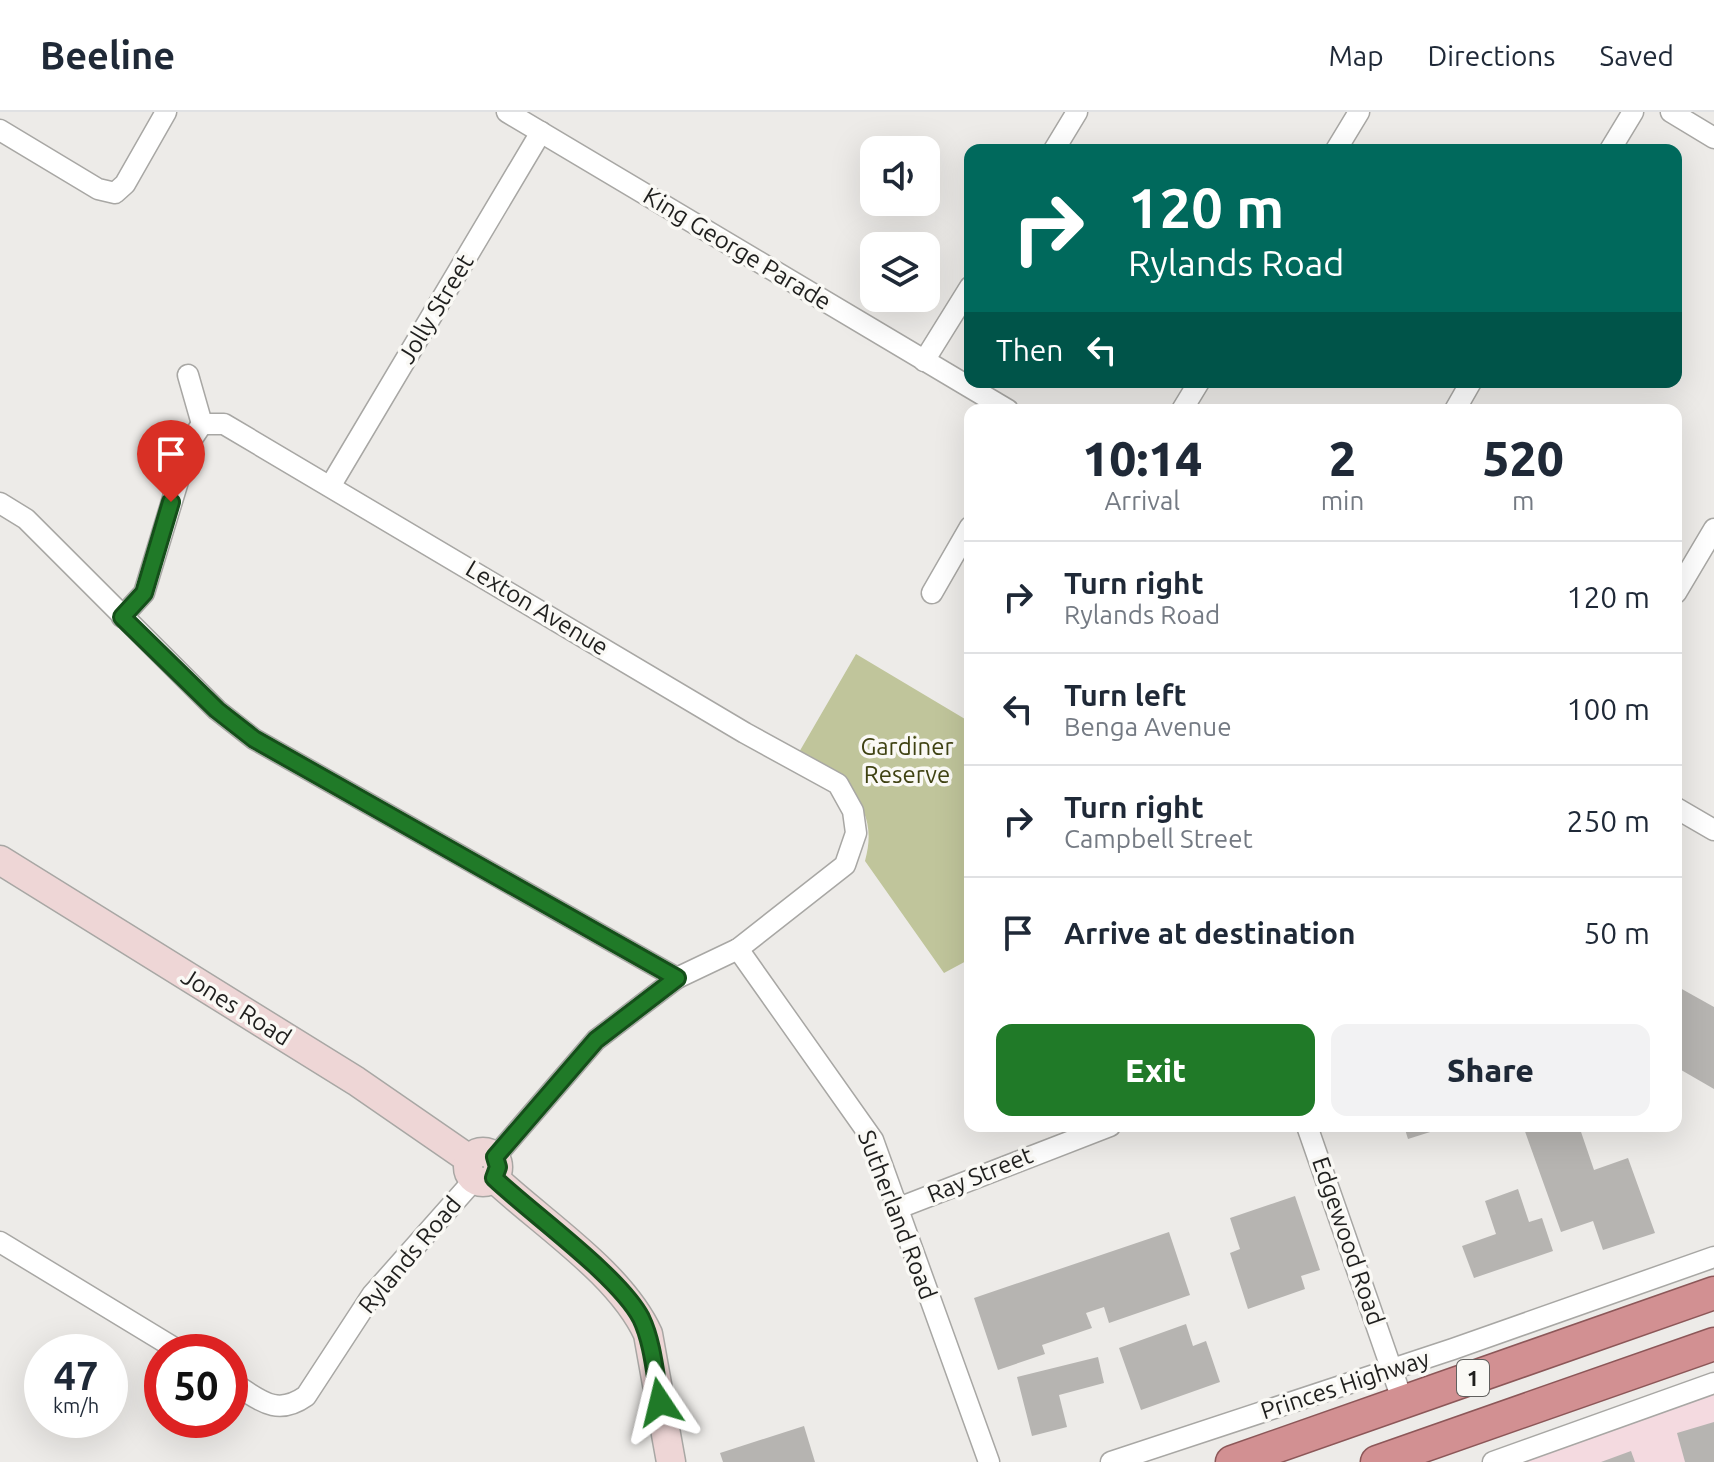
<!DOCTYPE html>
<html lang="en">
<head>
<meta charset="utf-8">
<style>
	:root { --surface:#fff; --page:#f2f2f3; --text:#1f2937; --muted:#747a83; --line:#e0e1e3; --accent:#207a28 }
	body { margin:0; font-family:Ubuntu,sans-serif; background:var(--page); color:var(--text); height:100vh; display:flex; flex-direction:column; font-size:30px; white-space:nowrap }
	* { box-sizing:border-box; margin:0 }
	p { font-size:26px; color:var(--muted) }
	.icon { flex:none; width:44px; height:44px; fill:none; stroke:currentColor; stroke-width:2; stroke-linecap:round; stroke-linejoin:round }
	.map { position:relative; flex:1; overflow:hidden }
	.sheet { position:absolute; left:964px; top:292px; width:718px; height:728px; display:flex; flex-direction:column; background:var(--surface); border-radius:16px; box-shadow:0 8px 32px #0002 }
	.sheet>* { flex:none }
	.guide { position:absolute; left:964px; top:32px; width:718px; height:244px; border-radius:16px; box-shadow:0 8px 32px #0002; background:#00695c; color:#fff; overflow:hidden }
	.buttons { position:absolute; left:860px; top:24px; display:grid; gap:16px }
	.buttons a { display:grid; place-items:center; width:80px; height:80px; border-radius:16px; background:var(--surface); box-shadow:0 8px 32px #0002; font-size:40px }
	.speed { position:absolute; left:24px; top:1222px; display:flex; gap:16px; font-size:40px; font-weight:700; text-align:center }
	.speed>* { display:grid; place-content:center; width:104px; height:104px; border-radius:50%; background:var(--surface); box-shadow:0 8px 32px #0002; line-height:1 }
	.speed small { font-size:20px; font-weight:400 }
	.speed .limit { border:12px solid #d22; background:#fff; color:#111 }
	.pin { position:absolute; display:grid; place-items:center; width:68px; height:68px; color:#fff; margin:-82px -34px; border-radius:50% 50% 50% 0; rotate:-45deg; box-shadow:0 0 8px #0007 }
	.pin .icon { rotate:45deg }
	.me { position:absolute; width:88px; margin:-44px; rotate:350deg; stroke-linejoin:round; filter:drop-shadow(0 0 6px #0008) }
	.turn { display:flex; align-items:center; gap:28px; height:168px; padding:0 32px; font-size:36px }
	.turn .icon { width:104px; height:104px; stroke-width:2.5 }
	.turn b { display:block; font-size:56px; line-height:68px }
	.then { display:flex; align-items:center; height:76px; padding:0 32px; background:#0003; gap:16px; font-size:30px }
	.eta { display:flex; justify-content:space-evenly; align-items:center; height:136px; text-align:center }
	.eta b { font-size:48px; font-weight:800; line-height:56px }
	.primary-button { display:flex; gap:16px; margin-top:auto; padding:16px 32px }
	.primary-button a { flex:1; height:92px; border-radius:16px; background:var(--accent); color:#fff; font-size:32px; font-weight:800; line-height:92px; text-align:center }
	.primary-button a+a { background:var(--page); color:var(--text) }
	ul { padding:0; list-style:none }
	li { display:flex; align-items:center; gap:24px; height:112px; padding:0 32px; border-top:2px solid var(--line) }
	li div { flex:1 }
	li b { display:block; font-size:30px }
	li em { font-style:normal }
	header { display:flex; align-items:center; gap:48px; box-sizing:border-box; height:112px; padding:0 40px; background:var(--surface); border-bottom:2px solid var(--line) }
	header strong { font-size:38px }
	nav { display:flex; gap:44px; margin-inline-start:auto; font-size:28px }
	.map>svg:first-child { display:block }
</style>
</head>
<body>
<header>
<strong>Beeline</strong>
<nav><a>Map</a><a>Directions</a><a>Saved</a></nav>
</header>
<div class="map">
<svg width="1714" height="1350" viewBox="0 0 1714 1350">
	<rect width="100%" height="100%" fill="#edebe8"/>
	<polygon fill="#f4dae0" points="1714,1282 1714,1350 1518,1350"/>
	<path fill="#c0c59b" d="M 856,542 L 970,610 L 970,847 L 944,861 L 865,749 C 881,691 842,670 798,642 Z"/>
	<g fill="#b6b4b1">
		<polygon points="1680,876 1714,895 1714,977 1676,955 1676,884"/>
		<polygon points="1404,1014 1446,1014 1446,1015 1408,1027"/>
		<polygon points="1523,1014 1579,1014 1594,1058 1628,1046 1655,1121 1603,1138 1593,1109 1561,1120"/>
		<polygon points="1518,1077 1529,1110 1542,1106 1553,1139 1474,1166 1462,1134 1496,1122 1485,1089"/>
		<polygon points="1295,1084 1320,1158 1301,1164 1305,1177 1248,1197 1230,1141 1240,1137 1230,1106"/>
		<polygon points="1169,1120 1190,1183 1109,1211 1104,1195 1086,1201 1092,1216 1042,1233 1045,1242 998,1258 974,1186"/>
		<polygon points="1186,1212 1193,1234 1206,1229 1220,1270 1141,1298 1119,1236"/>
		<polygon points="1098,1245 1104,1271 1059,1283 1067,1315 1032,1324 1017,1265"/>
		<polygon points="1714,1310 1714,1350 1685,1350 1677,1321"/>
		<polygon points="804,1314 815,1350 723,1350 720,1341"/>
		<polygon points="1631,1339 1635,1350 1601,1350"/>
	</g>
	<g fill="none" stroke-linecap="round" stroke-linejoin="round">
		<g stroke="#a8a7a4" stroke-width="23">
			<g id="minor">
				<polyline points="507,0 1008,298"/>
				<polyline points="1671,0 1714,26"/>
				<polyline points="0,18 98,77 115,81 125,72 166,0"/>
				<polyline points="1054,38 1077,0"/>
				<polyline points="1336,38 1359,0"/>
				<polyline points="1610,38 1633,0"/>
				<polyline points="924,249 970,175"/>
				<polyline points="188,263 202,312"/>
				<polyline points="1182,298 1199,270"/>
				<polyline points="1455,298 1471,270"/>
				<polyline points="202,312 224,312 745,621 838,672 853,699 856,721 845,753 738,837 677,866 596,928 495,1045"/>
				<polyline points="331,373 541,20"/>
				<polyline points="0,391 26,407 217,598 254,627 677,866"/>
				<polyline points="932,481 970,415"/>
				<polyline points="1676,481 1714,417"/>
				<polyline points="122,505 144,481 190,330 202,312"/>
				<polyline points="1676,696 1714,718"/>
				<polyline points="738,837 873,1028 989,1350"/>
				<polyline points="1307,1014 1403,1290"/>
				<polyline points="896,1097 1110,1014"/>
				<polyline points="0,1130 181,1240"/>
				<path d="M 230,1269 C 258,1286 275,1306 306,1284 L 372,1183 L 474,1068"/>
				<polyline points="1111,1350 1453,1237 1714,1145"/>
				<polyline points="1493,1350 1714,1271"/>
			</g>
		</g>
		<g stroke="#a8a7a4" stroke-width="31">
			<g id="secondary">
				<polyline points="0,748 356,969 469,1047"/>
				<circle cx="483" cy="1055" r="15"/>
				<path d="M 494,1066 C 543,1112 620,1161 648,1222 L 671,1350"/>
			</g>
		</g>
		<g stroke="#8c5758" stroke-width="35">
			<g id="trunk">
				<polyline points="1232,1350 1714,1181"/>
				<polyline points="1377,1350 1714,1232"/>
			</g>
		</g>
		<use href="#minor" stroke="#fff" stroke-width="20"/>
		<use href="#secondary" stroke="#eed6d6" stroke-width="28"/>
		<use href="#trunk" stroke="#d29092" stroke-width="32"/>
	</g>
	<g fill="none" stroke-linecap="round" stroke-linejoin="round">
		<g stroke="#154f1a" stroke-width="20">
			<path id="route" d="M 171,390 L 144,481 L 122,505 L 217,598 L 254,627 L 677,866 L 596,928 L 495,1045 L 498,1055 L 494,1066 C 532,1102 619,1164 641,1206 C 653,1231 655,1263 660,1290"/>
		</g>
		<use href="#route" stroke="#207a28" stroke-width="14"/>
	</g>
	<g text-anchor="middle" stroke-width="7" stroke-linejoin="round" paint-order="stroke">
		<rect fill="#faf9f5" stroke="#61605e" stroke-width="2" x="1457" y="1248" width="32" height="36" rx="6"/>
		<g font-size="22" font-weight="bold" fill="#1f1f1e">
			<text x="1473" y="1274">1</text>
		</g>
		<g font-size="24" fill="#1f1f1e" stroke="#faf9f5">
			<text transform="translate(737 137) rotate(31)" y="8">King George Parade</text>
			<text transform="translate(436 197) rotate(-59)" y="8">Jolly Street</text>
			<text transform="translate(537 496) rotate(31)" y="8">Lexton Avenue</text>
			<text transform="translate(236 895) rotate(32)" y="8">Jones Road</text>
			<text transform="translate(980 1063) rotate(-22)" y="8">Ray Street</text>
			<text transform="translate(897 1103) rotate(69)" y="8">Sutherland Road</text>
			<text transform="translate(1348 1129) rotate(71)" y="8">Edgewood Road</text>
			<text transform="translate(410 1143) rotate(-50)" y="8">Rylands Road</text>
			<text transform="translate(1345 1273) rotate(-18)" y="8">Princes Highway</text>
		</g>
		<g font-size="24" fill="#3f4212" stroke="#faf9f5">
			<text x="907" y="643">Gardiner<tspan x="907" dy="28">Reserve</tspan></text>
		</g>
	</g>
</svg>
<div class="buttons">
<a><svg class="icon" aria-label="sound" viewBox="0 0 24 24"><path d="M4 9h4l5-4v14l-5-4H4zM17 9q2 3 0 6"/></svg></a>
<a><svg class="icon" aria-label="layers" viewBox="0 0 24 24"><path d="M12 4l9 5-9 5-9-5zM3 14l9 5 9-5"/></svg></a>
</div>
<div class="speed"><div>47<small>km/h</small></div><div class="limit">50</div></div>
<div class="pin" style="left:171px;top:390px;background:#d93025"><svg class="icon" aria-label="arrive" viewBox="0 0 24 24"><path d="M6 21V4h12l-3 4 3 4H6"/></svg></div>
<svg class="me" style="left:660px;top:1290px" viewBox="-20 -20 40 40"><path d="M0-17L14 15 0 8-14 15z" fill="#207a28" stroke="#fff" stroke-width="4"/></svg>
<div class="guide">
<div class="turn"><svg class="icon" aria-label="right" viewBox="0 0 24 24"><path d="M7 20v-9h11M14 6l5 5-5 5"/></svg><div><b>120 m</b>Rylands Road</div></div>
<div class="then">Then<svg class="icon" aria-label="left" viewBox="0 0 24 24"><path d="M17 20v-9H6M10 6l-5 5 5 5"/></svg></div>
</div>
<section class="sheet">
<div class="eta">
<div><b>10:14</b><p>Arrival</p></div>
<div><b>2</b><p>min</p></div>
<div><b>520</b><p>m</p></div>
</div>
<ul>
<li><svg class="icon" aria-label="right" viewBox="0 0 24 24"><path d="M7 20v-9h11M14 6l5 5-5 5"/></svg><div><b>Turn right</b><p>Rylands Road</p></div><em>120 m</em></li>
<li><svg class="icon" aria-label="left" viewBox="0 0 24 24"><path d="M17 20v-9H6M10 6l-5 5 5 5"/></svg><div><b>Turn left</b><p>Benga Avenue</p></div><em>100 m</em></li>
<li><svg class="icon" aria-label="right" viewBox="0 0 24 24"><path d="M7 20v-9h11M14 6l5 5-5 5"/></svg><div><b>Turn right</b><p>Campbell Street</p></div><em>250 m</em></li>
<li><svg class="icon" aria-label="arrive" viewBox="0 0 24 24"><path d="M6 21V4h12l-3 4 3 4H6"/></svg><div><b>Arrive at destination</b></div><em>50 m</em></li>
</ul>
<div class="primary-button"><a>Exit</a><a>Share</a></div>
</section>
</div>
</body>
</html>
